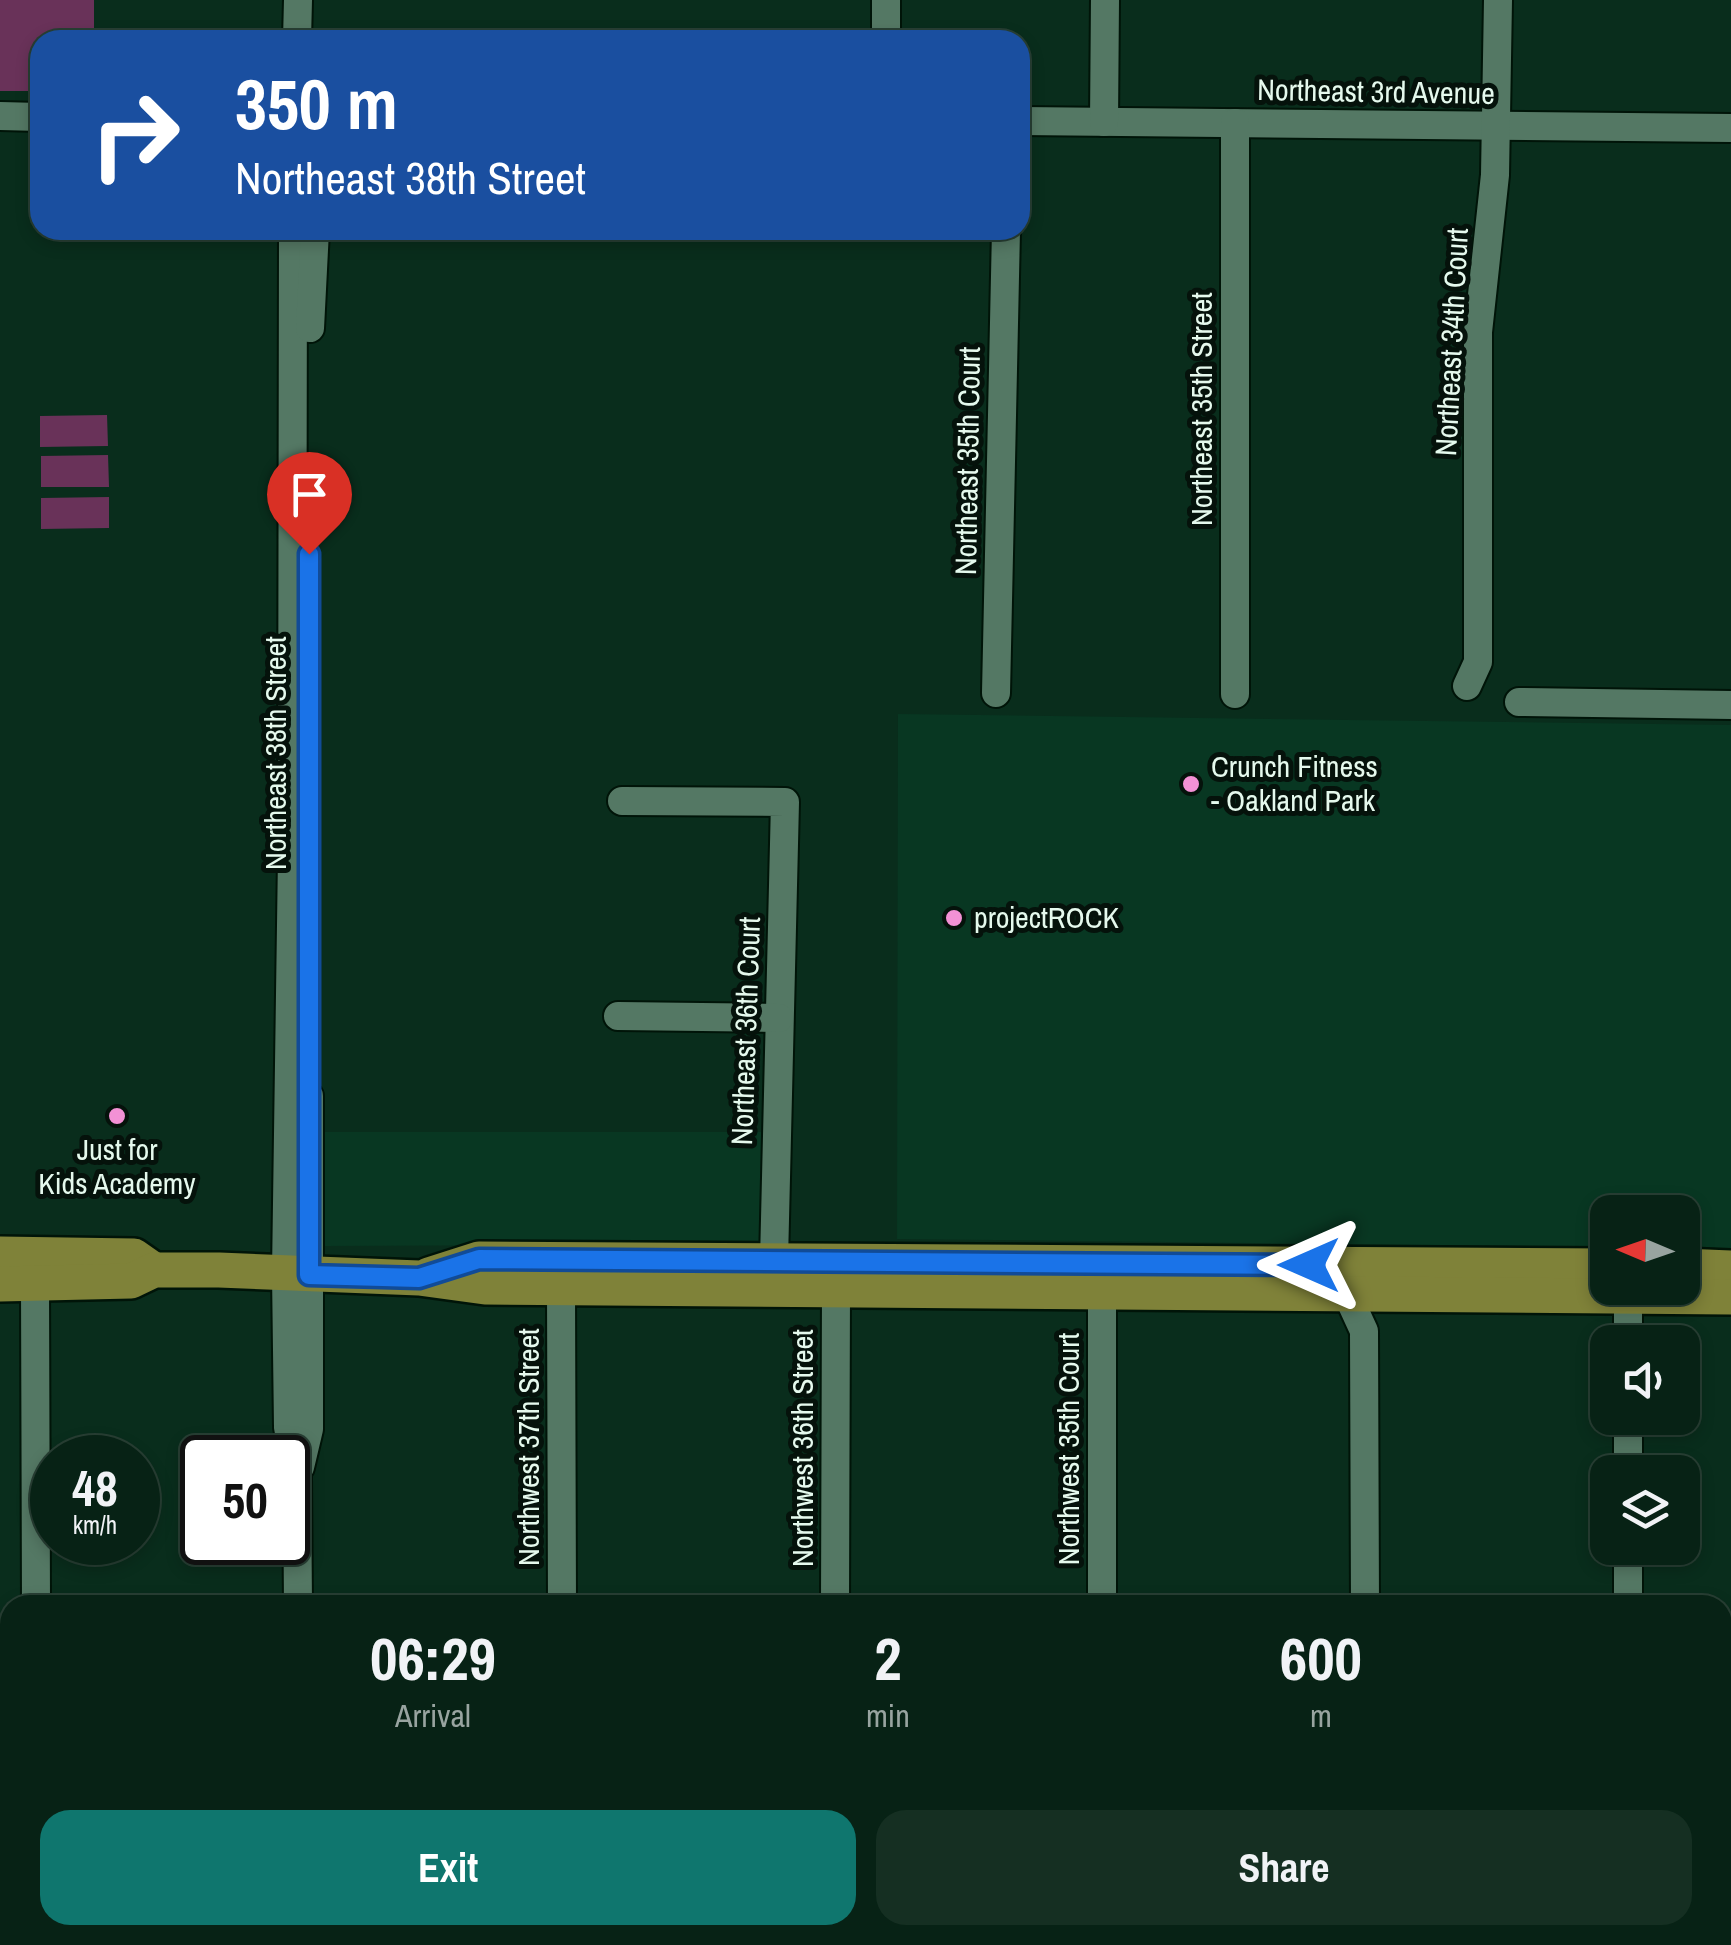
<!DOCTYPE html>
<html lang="en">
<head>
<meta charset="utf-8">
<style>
	:root { --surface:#072215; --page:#152f22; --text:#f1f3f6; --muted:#98a4a0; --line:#283f34; --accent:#0f766e }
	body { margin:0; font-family:"Archivo Narrow",sans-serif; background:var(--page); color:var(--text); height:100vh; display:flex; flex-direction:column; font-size:38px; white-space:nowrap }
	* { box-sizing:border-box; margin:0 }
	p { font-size:32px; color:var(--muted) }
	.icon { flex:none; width:55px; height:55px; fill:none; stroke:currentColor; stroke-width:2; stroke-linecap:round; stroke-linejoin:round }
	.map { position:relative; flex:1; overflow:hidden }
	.drawer { position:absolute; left:0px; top:1595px; width:1732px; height:350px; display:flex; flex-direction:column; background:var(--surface); border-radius:30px 30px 0 0; box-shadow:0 5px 15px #0003,0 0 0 2px var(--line) }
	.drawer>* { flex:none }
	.banner { position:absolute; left:30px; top:30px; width:1000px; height:210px; border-radius:30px; box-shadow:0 5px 15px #0003,0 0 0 2px var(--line); background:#1a4fa0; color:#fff; overflow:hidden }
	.needle { width:65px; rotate:272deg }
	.tools { position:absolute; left:1590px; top:1195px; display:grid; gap:20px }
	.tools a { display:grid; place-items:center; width:110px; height:110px; border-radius:20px; background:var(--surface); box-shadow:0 5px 15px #0003,0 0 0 2px var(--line); font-size:50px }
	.speed { position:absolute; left:30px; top:1435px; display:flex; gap:20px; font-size:50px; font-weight:700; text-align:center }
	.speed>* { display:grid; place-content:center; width:130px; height:130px; border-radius:50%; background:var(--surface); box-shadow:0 5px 15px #0003,0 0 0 2px var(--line); line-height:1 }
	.speed small { font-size:25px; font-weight:400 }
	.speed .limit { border:5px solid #111; border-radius:15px; background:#fff; color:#111 }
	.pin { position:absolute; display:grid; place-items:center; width:85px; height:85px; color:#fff; margin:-102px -42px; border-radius:50% 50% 50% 0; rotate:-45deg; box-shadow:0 0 10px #0007 }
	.pin .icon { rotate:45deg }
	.me { position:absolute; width:110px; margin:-55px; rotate:270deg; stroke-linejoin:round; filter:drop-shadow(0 0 8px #0008) }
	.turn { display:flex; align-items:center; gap:35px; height:210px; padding:0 40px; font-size:45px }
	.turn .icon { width:130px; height:130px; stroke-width:2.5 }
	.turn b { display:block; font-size:70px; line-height:85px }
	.eta { display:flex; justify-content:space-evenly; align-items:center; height:170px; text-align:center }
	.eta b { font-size:60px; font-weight:700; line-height:70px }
	.primary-button { display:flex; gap:20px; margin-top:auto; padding:20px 40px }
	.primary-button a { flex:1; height:115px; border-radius:30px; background:var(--accent); color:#fff; font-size:40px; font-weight:700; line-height:115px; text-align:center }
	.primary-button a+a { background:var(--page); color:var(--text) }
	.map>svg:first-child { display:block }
</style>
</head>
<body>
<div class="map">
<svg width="1731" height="1945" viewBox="0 0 1731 1945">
	<rect width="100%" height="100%" fill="#092d1c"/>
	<g fill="#083722">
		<polygon points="898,714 1731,725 1731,1249 1683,1248 1682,1212 1608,1212 1607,1247 897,1239"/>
		<polygon points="318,1132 761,1132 763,1244 323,1246"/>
	</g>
	<g fill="#693259">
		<polygon points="0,0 94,0 94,40 40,40 40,91 0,91"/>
		<polygon points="107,415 108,446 40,447 40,416"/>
		<polygon points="108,455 109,487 41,487 41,456"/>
		<polygon points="109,497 109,528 41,529 41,498"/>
	</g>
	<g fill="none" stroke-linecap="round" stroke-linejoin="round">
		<g stroke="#001408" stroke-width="32">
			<g id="minor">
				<polyline points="886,0 886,40"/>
				<polyline points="297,40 298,0"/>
				<polyline points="0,116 40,117"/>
				<polyline points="1020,121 1731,128"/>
				<polyline points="1104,122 1105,0"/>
				<polyline points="1235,123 1235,694"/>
				<polyline points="293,230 292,856 286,1273 288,1427 297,1478 298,1605"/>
				<polyline points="310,328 315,230"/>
				<polyline points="1467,686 1478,662 1478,332 1495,175 1498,0"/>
				<polyline points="996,693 1006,230"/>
				<polyline points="1519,702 1731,705"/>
				<polyline points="622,801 785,802 774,1261"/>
				<polyline points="618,1016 779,1018"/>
				<polyline points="1347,1275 1347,1294 1364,1331 1365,1605"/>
				<polyline points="35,1285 36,1605"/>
				<polyline points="561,1289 562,1605"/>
				<polyline points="1102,1293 1102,1605"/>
				<polyline points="1628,1296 1628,1342"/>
				<polyline points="300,1467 309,1429 309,1096"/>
				<polyline points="1628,1472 1628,1418"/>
				<polyline points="835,1605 836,1291"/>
				<polyline points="1628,1605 1628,1548"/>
				<polyline points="37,1935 37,1945"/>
				<polyline points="303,1935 304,1945"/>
				<polyline points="564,1935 564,1945"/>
				<polyline points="1366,1935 1366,1945"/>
				<polyline points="832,1945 832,1935"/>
				<polyline points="1102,1945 1102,1935"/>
				<polyline points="1627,1945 1627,1935"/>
			</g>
		</g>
		<g stroke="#001408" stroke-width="40">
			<g id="major">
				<polyline points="0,1254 134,1256 154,1270"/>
				<polyline points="1682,1266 1731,1268"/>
				<polyline points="429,1275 479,1259 1608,1266"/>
				<polyline points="0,1284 131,1281 154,1270 219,1270 419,1278 485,1287 1731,1297"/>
			</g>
		</g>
		<use href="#minor" stroke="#547864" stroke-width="28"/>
		<use href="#major" stroke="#7f8239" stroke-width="35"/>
	</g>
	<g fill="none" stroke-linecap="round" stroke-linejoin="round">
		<g stroke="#114b97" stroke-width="25">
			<polyline id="route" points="309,554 309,1275 419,1278 479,1259 1309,1265"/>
		</g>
		<use href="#route" stroke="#1a73e8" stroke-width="18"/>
	</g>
	<g fill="#f391d5" stroke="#05120b" stroke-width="4">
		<circle cx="1191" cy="784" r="10"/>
		<circle cx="954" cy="918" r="10"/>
		<circle cx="117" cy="1116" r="10"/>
	</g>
	<g text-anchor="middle" stroke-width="10" stroke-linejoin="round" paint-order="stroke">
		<g font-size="30" fill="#e5f9ed" stroke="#05120b">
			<text transform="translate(1376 92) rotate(1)" y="10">Northeast 3rd Avenue</text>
			<text transform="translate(1452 342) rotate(-87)" y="10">Northeast 34th Court</text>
			<text transform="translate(1202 409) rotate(-90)" y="10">Northeast 35th Street</text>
			<text transform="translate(968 461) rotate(-89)" y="10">Northeast 35th Court</text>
			<text transform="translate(276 753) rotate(-90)" y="10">Northeast 38th Street</text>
			<text transform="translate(746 1031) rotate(-88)" y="10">Northeast 36th Court</text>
			<text transform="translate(529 1447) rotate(-90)" y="10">Northwest 37th Street</text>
			<text transform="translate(803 1448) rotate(-90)" y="10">Northwest 36th Street</text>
			<text transform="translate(1069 1449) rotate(-90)" y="10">Northwest 35th Court</text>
		</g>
		<g font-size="30" fill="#e5f9ed" stroke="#05120b" text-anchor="start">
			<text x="1211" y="777">Crunch Fitness<tspan x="1211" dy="34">- Oakland Park</tspan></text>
			<text x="974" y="928">projectROCK</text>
			<text x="117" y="1160" text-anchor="middle">Just for<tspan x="117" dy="34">Kids Academy</tspan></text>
		</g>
	</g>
</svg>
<div class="tools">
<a><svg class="needle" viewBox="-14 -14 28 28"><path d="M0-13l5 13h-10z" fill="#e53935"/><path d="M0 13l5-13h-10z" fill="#98a4a0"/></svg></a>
<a><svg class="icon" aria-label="sound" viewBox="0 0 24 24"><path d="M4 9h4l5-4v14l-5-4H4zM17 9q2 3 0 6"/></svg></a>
<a><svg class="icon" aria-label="layers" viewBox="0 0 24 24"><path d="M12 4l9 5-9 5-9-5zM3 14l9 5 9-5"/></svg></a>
</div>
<div class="speed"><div>48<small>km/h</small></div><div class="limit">50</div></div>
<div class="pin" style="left:309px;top:554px;background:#d93025"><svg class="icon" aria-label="arrive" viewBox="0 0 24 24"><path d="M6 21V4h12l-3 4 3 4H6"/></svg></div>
<svg class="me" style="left:1309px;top:1265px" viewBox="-20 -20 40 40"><path d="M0-17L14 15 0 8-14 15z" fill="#1a73e8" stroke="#fff" stroke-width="4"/></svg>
<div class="banner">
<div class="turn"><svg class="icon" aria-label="right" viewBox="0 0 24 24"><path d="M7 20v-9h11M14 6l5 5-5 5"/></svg><div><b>350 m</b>Northeast 38th Street</div></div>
</div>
<section class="drawer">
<div class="eta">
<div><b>06:29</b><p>Arrival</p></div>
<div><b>2</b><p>min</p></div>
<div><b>600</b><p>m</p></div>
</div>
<div class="primary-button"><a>Exit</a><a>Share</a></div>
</section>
</div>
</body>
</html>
